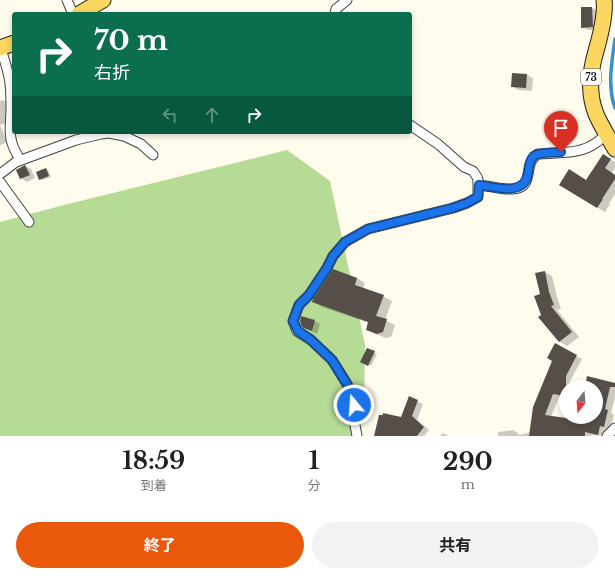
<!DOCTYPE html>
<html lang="ja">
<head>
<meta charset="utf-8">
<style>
	:root { --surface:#fff; --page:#f2f2f2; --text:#202124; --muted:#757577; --accent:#ea580c }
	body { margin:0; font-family:"Libre Baskerville","Noto Sans JP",serif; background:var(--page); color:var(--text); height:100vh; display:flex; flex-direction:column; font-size:15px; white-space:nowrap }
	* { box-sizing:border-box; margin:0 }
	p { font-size:13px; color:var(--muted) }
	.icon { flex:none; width:22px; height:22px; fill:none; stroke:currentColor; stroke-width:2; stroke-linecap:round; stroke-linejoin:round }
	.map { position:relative; height:436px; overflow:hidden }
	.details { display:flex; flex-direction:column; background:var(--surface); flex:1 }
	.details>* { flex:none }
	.top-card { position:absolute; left:12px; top:12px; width:400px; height:122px; border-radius:4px; box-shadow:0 2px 6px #0003; background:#0b6e4f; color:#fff; overflow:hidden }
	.needle { width:26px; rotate:197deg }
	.fabs { position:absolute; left:559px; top:380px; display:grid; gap:8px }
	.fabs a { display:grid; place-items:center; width:44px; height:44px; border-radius:50%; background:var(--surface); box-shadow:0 2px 6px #0003; font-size:20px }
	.pin { position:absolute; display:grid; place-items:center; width:34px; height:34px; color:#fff; margin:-41px -17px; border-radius:50% 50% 50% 0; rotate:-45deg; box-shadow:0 0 4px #0007 }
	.pin .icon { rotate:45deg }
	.me { position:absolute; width:44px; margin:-22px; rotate:342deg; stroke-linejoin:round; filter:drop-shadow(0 0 3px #0008) }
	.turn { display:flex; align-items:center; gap:14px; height:84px; padding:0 16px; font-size:18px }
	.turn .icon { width:52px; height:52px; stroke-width:2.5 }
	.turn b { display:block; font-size:28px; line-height:34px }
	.lanes { display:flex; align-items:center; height:38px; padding:0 16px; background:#0003; justify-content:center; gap:20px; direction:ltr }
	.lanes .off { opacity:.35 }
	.eta { display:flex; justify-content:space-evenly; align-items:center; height:68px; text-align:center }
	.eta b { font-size:24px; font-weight:700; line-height:28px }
	.button { display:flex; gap:8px; margin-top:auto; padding:8px 16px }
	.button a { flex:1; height:46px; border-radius:24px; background:var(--accent); color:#fff; font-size:16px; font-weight:700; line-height:46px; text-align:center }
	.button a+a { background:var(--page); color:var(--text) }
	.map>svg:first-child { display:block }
</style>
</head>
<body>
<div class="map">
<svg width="615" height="436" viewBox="0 0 615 436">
	<rect width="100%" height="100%" fill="#fffcee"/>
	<polygon fill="#b5db95" points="287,150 330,181 365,345 364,410 354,436 0,436 0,222 60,206"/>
	<g fill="#0003">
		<polygon points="592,8 598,11 598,30 588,30 582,27"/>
		<polygon points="513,74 527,75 533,78 532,91 518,90 512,86"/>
		<polygon points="3,100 11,105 13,121 0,125 7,142 1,145 0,145 0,101"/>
		<polygon points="603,155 615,162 615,168 612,173 615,175 615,194 609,204 610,204 605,212 560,185 586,181"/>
		<polygon points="25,166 31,169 35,178 27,182 21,178"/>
		<polygon points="46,169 48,170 51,177 43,180 40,179"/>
		<polygon points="334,270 357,278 365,283 363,289 383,296 392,301 385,320 395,325 391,337 386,338 375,334 367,329 369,323 322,307 314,302"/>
		<polygon points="545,272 552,276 557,297 561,309 557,310 579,337 567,346 560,342 540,317 542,315 541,294"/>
		<polygon points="314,321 320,324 317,334 313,332 303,326"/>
		<polygon points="368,349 377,354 371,366 362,362"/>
		<polygon points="576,356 582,359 567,387 566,387 566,398 559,397 551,417 564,436 498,436 498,432 513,430 518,433 519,435 531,432 534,407"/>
		<polygon points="615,386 615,397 611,413 614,415 610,430 606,429 605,436 591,435 591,436 575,436 572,417 596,417 596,387 586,387"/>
		<polygon points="409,398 423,404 417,420 429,430 424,436 375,436 401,418"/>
		<polygon points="443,433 448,436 440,436"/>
	</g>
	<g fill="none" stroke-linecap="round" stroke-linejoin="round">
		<path stroke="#3693d0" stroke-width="3.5" d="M 615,39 C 612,61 607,86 615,108"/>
	</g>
	<g fill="#564e49">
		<polygon points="581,7 592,7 593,27 581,28"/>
		<polygon points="512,73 527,74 526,88 511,87"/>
		<polygon points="603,154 611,159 605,168 615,175 615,179 602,199 603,199 597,208 559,185 569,169 586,180"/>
		<polygon points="25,165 30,175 20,179 16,170"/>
		<polygon points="46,168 49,176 39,180 36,172"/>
		<polygon points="333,269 357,278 355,285 384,295 376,316 387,319 383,332 377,334 366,330 368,322 312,302 313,299"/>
		<polygon points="545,271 549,292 554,305 551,306 572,332 559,342 538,317 541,315 534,296 540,294 535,273"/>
		<polygon points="301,316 315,320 312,331 306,329 302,327 300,321"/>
		<polygon points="555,343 577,355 566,376 566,396 553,394 545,415 566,418 566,417 596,417 596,387 585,387 587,376 615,383 615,387 610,387 605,409 608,410 604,427 600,426 598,435 585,432 585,436 529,436 533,407 552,361 547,358"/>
		<polygon points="367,348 375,351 368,366 360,362"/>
		<polygon points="409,396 418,400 412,416 424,427 417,436 374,436 379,415 383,415 383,413 401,417"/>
	</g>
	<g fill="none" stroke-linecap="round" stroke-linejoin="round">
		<g stroke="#404040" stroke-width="11">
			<g id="minor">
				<polyline points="67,0 73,14"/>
				<polyline points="335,14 336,9 347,0"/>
				<path d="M 1,48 C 4,60 9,72 10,84 C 11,93 11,101 11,109 C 11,122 8,134 13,146 C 15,151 18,156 20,160"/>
				<polyline points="0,174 16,162 76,140 101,134 109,133 124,136 141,144 153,155"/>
				<polyline points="0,182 29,222"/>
				<path d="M 479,185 C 490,186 502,190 513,189 C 536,188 522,162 538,154 C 557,152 581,155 597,142 C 601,140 603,136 606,133"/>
				<polyline points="357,436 355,425 354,401 347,384 332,360 311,340 297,331 293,321 299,305 309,295 327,268 333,256 345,242 368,229 453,208 467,203 478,197 478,180 477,177 473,171 464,167 438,144 410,125"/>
				<polyline points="607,436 615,428"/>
			</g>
		</g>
		<g stroke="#1e1e1e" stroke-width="17">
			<g id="primary">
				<path d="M 604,0 C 606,15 600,37 596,51 C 590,71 588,94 596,114 C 601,126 609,138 615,149"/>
				<polyline points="79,14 103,0"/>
				<polyline points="0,48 14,43"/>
			</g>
		</g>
		<use href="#minor" stroke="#fff" stroke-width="9"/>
		<use href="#primary" stroke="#fbd661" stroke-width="15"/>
	</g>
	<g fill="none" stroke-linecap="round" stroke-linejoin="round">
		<g stroke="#114b97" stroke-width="10">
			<path id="route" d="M 354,405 L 354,401 L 347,384 L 332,360 L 311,340 L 298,331 L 293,321 L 299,305 L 309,295 L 327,268 L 333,256 L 345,242 L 368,229 L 453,208 L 467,203 L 478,197 L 479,185 C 495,187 525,197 528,173 C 529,168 529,160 534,156 C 539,152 554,153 561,152"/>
		</g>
		<use href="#route" stroke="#1a73e8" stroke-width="7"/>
	</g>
	<g text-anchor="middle" stroke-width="4" stroke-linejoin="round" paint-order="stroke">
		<rect fill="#fff" stroke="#565656" stroke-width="1" x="581" y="69" width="20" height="16" rx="3"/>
		<g font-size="10" font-weight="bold" fill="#0d0d0d">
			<text x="591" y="81">73</text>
		</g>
	</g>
</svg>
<div class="fabs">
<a><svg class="needle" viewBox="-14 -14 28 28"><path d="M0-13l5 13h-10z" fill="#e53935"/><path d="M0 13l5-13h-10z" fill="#757577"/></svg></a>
</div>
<div class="pin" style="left:561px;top:152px;background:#d93025"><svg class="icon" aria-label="arrive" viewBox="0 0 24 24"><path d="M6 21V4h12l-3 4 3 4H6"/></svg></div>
<svg class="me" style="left:354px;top:405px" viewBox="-20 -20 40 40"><circle r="17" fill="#1a73e8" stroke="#fff" stroke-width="3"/><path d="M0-11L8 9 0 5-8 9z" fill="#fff"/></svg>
<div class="top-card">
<div class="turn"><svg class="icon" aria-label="right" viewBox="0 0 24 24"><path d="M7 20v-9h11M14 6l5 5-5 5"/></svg><div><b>70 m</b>右折</div></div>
<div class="lanes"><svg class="icon off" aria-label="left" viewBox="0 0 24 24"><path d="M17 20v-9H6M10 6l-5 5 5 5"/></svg><svg class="icon off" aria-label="ahead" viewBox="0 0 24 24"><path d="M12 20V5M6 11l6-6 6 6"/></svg><svg class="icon" aria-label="right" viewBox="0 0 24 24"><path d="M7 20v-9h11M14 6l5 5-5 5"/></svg></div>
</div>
</div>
<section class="details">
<div class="eta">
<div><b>18:59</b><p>到着</p></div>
<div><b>1</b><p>分</p></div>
<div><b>290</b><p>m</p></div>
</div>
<div class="button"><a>終了</a><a>共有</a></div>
</section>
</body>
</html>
